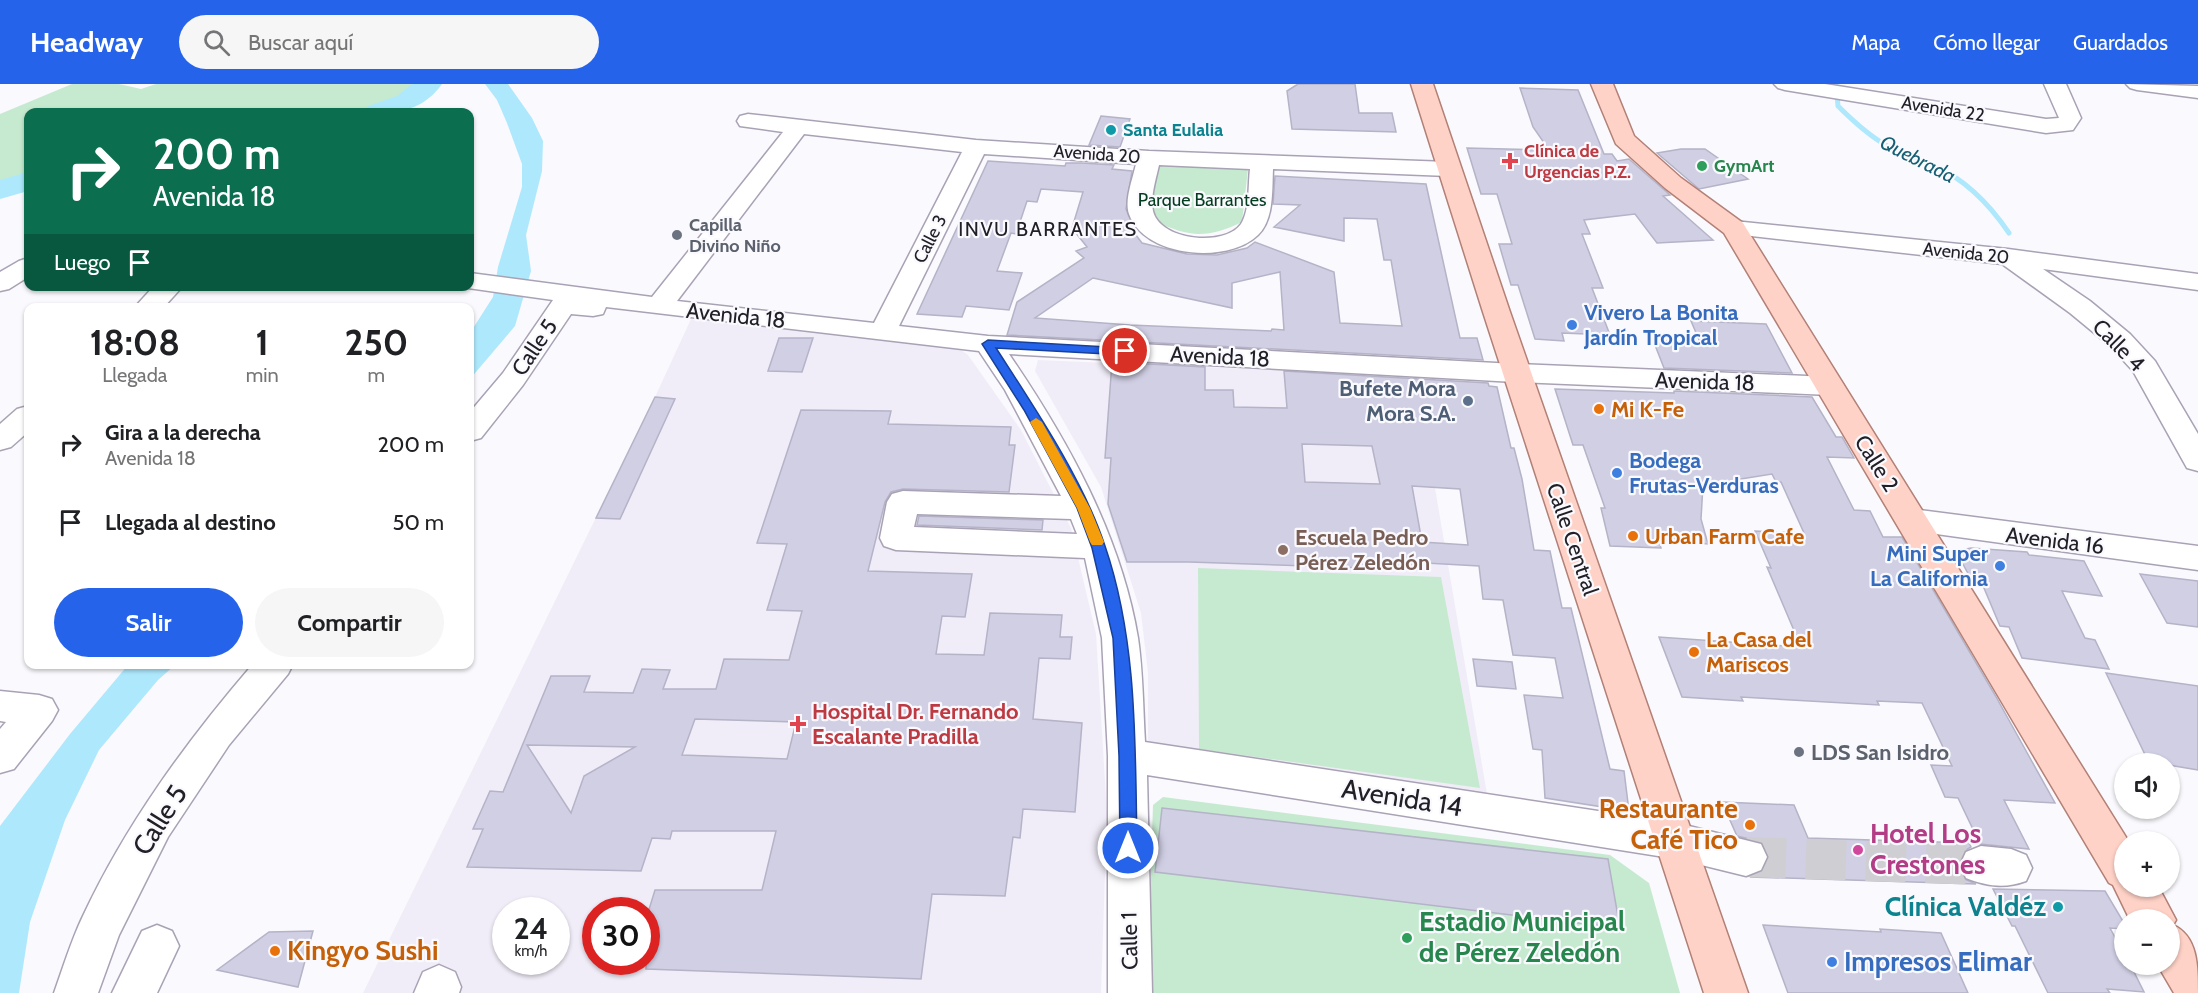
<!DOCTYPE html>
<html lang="es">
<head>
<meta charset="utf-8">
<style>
	:root { --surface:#fff; --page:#f6f6f6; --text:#202124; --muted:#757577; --accent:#2563eb }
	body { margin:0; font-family:Cabin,sans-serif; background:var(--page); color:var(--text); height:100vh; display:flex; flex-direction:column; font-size:22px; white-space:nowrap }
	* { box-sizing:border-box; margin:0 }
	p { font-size:20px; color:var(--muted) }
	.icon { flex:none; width:33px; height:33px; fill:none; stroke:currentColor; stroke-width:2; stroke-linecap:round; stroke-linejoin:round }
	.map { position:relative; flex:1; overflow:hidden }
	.details { position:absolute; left:24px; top:219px; width:450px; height:366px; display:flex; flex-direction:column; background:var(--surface); border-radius:12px; box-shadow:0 2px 4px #0004 }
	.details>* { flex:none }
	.guide { position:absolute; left:24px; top:24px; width:450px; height:183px; border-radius:12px; box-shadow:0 2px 4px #0004; background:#0b6e4f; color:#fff; overflow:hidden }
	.controls { position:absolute; left:2114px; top:669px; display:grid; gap:12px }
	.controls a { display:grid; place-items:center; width:66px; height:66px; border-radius:50%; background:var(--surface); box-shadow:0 2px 4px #0004; font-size:30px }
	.speed { position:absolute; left:492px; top:813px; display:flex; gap:12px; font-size:30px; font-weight:700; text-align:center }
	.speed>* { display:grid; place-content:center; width:78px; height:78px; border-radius:50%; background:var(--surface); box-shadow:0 2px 4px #0004; line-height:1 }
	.speed small { font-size:15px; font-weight:400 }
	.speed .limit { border:9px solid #d22; background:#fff; color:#111 }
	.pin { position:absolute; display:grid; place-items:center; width:51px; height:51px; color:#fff; margin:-26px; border:3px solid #fff; border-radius:50%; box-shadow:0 2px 6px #0007 }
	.me { position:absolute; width:66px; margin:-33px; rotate:0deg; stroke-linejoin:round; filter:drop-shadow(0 0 4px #0008) }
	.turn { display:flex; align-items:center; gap:21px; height:126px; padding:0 30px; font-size:27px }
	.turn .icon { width:78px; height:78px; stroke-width:2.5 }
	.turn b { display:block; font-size:42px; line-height:51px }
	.then { display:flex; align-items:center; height:57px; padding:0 30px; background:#0003; gap:12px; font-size:22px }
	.eta { display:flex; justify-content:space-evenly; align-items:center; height:102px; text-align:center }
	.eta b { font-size:36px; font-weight:700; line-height:42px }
	.primary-button { display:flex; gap:12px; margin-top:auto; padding:12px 30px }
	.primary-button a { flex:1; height:69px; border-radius:36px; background:var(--accent); color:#fff; font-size:24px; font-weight:700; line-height:69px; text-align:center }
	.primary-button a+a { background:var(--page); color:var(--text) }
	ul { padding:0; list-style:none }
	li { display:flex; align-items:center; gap:18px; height:78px; padding:0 30px }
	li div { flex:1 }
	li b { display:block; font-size:22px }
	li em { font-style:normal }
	header { display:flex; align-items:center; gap:36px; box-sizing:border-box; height:84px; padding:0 30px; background:var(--accent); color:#fff }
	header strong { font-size:28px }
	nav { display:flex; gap:33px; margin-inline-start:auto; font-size:21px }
	.search { width:420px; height:54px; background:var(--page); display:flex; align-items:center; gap:15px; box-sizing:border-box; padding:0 21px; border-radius:33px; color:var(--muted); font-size:22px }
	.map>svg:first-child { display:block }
</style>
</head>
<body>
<header>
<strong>Headway</strong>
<div class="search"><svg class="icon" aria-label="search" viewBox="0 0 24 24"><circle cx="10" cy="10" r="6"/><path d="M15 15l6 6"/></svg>Buscar aquí</div>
<nav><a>Mapa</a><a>Cómo llegar</a><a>Guardados</a></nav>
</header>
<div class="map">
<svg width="2198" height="909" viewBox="0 0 2198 909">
	<rect width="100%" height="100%" fill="#faf9fd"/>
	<g fill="#f1edf8" fill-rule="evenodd">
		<path d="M 691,235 L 958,264 L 968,271 L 1021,346 L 1071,444 L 1096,550 L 1107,730 L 1101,909 L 363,909 L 655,313 ZM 506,826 L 556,826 L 556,878 L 506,878 ZM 596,826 L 646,826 L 646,878 L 596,878 Z"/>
		<polygon points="1038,276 1416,292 1487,710 1148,662 1148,589 1141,529 1101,403 1035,287"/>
	</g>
	<g fill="#c6ead0">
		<polygon points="72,0 119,0 141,5 156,0 429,0 407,18 378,28 28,28 28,98 0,107 0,30"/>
		<path d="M 1158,81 L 1248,85 L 1242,138 C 1209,154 1188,154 1156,137 L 1151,121 Z"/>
		<polygon points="1198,484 1441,493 1480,704 1199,665"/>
		<polygon points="1163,713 1610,771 1649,799 1680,909 1147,909 1153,721"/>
	</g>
	<g fill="#aee8fc">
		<polygon points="485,0 508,0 532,34 543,57 542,87 526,151 531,187 515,242 470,295 470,249 493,213 498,183 522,103 522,80 507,39 497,16"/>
		<polygon points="128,581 175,581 158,596 99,666 65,736 30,838 19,909 0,909 0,742 70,650"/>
	</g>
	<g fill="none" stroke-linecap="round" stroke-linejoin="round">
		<path stroke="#aee8fc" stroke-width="5" d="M 1836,0 L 1838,22 C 1852,36 1867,50 1884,60 C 1900,70 1918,74 1935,82 C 1966,96 1990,121 2009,149"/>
		<g fill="#aee8fc" fill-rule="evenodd">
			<path d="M 412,0 L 442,0 C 423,27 395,31 364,28 L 368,22 L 397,12 Z"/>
			<polygon points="28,88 28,107 0,115 0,96"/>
		</g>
	</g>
	<g fill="#d0cfe4" stroke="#b4b3c7" stroke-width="1.5" fill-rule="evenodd">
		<polygon points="1298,0 1355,0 1359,29 1392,29 1396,48 1292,45 1287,7"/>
		<polygon points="1520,4 1578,6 1604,70 1612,70 1617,77 1629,75 1670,111 1663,112 1713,156 1657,159 1635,130 1584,136 1590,150 1582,150 1603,204 1592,204 1610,251 1562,249 1564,257 1535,255 1518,201 1511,201 1499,160 1512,160 1497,110 1481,110 1467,64 1549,66 1533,43"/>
		<polygon points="1101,32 1130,35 1120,63 1089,61"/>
		<polygon points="1681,65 1705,65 1748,95 1699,105 1657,69"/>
		<path d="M 988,77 L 1065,82 L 1066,79 L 1082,79 L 1114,81 L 1112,85 L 1132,87 L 1126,125 L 1131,137 L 1129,142 L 1142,159 L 1187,170 L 1217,171 L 1247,164 L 1255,158 L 1334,188 L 1340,239 L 1402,242 L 1391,176 L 1384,176 L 1377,135 L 1344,134 L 1344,157 L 1274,143 L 1300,121 L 1273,120 L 1275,92 L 1426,100 L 1460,254 L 1477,254 L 1483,276 L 1007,251 L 1017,218 L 1084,174 L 1076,167 L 1087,163 L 1072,144 L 1083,108 L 1041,105 L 1037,118 L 1027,117 L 1016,150 L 1011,149 L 997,187 L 1022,189 L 1009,226 L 966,222 L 962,233 L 917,230 ZM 1280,188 L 1284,246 L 1272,245 L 1271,247 L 1130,241 L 1035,234 L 1093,194 L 1232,224 L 1232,199 Z"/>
		<polygon points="1691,237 1766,240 1792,289 1664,284 1653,256 1700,258"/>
		<polygon points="779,254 813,254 802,288 768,287"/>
		<path d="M 1112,278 L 1205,283 L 1205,306 L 1233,306 L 1234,323 L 1287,324 L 1284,287 L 1488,299 L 1489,302 L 1497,303 L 1511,364 L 1514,364 L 1522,395 L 1534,466 L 1550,467 L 1562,524 L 1571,524 L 1610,685 L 1624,687 L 1629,727 L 1545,714 L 1542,666 L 1533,665 L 1524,611 L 1563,614 L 1555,574 L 1513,571 L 1503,516 L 1483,515 L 1479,482 L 1426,479 L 1427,486 L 1189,478 L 1127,478 L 1108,420 L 1111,374 L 1105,374 ZM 1302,360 L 1372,362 L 1380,400 L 1305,398 ZM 1412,402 L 1460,405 L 1468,461 L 1422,458 Z"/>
		<polygon points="1555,305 1674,309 1674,307 1812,313 1836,353 1842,353 1854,374 1827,373 1854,426 1870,427 1883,453 1902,453 1995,611 2055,719 2004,716 2029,765 1980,760 1958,714 1945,713 1931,681 1952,682 1922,619 1877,617 1879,621 1741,613 1743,617 1682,613 1659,553 1801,563 1767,483 1771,484 1755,447 1804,449 1781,398 1776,398 1772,390 1703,401 1701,435 1708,460 1659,456 1661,464 1610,462 1601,424 1605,424 1583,361 1573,361"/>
		<polygon points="655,313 675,315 620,435 596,434"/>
		<path d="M 801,326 L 891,327 L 888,340 L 1011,343 L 1009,361 L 1015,361 L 1009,408 L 903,405 L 891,408 L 885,418 L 868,487 L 972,490 L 965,533 L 942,532 L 936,570 L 984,571 L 990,529 L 1062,531 L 1060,553 L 1072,553 L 1070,575 L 1039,574 L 1033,635 L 1082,639 L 1075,728 L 1023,725 L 1020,754 L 1013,753 L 1005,812 L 932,810 L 921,895 L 646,885 L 646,835 L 655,806 L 762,806 L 776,747 L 672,747 L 670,755 L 652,754 L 641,787 L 467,783 L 483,745 L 473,745 L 490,707 L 503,708 L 551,592 L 590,592 L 584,608 L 633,609 L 642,585 L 670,586 L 663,605 L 716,605 L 724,575 L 789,576 L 802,527 L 767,526 L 787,460 L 757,459 ZM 695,635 L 796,638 L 787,675 L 682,671 ZM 527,661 L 635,663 L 584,692 L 571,729 Z"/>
		<polygon points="919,432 1043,436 1042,446 917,441"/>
		<polygon points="1971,464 2027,468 2029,471 2084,477 2102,512 2062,507 2085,554 2095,556 2109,585 2022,574 2009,543 2000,542 1981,497 1972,497 1956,467"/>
		<polygon points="2140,490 2198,497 2198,543 2167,539"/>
		<polygon points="1473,575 1512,578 1516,605 1477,602"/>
		<polygon points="2106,589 2198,602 2198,686 2169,681 2169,680 2149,679"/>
		<polygon points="1722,718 1794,721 1808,754 1969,759 1971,763 1964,767 1958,782 1964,795 1976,800 1750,793 1763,787 1769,772 1762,758 1737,752"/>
		<polygon points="1162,724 1608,775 1620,844 1155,788"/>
		<polygon points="1993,805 2105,807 2124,839 2124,845 2110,844 2124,870 2124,880 2130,880 2144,908 2107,905 2110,909 2048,909 2015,842 2012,842"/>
		<polygon points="1763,841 1881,848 1880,845 1941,849 1968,909 1788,909"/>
		<polygon points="313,847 298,903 217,886 269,848"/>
	</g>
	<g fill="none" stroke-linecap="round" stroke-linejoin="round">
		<polyline stroke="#cfced2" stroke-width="40" stroke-dasharray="40 20" stroke-linecap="butt" points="1746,773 1981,781"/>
		<g stroke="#a9a2b5" stroke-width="3">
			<g id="minor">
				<polygon points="1774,0 1825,0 2046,35 2059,34 2044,0 2066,0 2081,34 2073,46 2046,49 1785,6 1778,4"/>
				<polygon points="2126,0 2198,2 2198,14 2137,6 2130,4"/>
				<path d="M 748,30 L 976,56 L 1149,67 L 1448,78 L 1456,80 L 1460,85 L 1456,90 L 1448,92 L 1273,85 C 1272,106 1274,136 1258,151 C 1227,181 1144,173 1129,130 C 1124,116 1133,94 1136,80 L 984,70 L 899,242 L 988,252 L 1515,280 L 1830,293 L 1840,296 L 1844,302 L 1840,308 L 1830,311 L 1515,298 L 1009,270 C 1067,355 1121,451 1138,554 C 1143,588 1143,624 1145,658 L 1677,739 L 1761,760 L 1767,773 L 1761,786 L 1746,792 L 1677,775 L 1147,691 L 1152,909 L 1108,909 L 1108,672 L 1102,554 L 1085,474 L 896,466 L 884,462 L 880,454 L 887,418 L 892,410 L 903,407 L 1061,412 L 1005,306 L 979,267 L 606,223 L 603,230 L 593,232 L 571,230 L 523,301 L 481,354 L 470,357 L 470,328 L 503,289 L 553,216 L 461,203 L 470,202 L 470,189 L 652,213 L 783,48 L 740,42 L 737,37 L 740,32 ZM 804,50 L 962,68 L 874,239 L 677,217 ZM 1159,81 L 1250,85 C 1248,101 1250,126 1241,140 C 1225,163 1160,157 1153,127 C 1150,113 1156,95 1159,81 ZM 917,430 L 1071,435 L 1077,450 L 914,443 Z"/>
				<polygon points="1734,137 2008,165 2198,190 2198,206 2043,185 2090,217 2130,250 2155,277 2198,350 2198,387 2187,384 2133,287 2110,262 2070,229 2002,180 1725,149 1722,144 1725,139"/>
				<polygon points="28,174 28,193 9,205 0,207 0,188 19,177"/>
				<polygon points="154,202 183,202 163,224 134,224"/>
				<polygon points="28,322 28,348 11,363 0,366 0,340 17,325"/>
				<polygon points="1912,425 2198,462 2198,486 1900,445 1896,437 1900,429"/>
				<path d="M 253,580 L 293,580 L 288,590 L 229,661 L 168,753 L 119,851 L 98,909 L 54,909 C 63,884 71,857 83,832 C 126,740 186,658 253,580 Z"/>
				<polygon points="0,607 39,611 52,615 58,626 52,637 14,685 0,689 0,645 6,638 0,637"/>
				<path d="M 1981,762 L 2011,765 L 2026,771 L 2032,784 L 2026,797 C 2005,805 1986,802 1966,794 L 1960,781 L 1966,768 Z"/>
				<polygon points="157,841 172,847 179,862 157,909 112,909 142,847"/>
				<polygon points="439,881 455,888 461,903 459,909 414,909 423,888"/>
			</g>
		</g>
		<g stroke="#b28076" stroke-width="3">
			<g id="major">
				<polygon points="1411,0 1433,0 1510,228 1748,909 1704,909 1483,228"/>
				<path d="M 1591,0 L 1613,0 L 1634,52 L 1681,94 L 1743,139 L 1746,144 L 2129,758 L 2124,758 L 2124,802 L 2158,802 L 2176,836 L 2173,841 C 2198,852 2198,883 2198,909 L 2174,909 L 2157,880 L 2169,880 L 2169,836 L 2130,836 L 2113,801 L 2109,799 L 1724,149 L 1665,104 L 1616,60 Z"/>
			</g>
		</g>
		<use href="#minor" fill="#fff" fill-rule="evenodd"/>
		<use href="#major" fill="#ffd2c7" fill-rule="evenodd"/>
	</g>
	<path fill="#2563eb" stroke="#184099" stroke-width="1.5" d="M 988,256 L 1125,264 L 1131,267 L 1125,271 L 996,264 C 1034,323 1083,395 1105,462 C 1138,558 1135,664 1137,764 L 1134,769 L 1128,772 L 1122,769 L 1120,764 L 1119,672 L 1113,554 L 1092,464 L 1077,424 L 1024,326 L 982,260 Z"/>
	<polygon fill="#f59e0b" points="1036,334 1042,338 1090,424 1104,458 1102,461 1092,461 1090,458 1077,424 1030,338"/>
	<g fill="#0f9aa8" stroke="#faf9fd" stroke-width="2">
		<circle cx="1111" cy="46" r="6"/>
		<circle cx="2058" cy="823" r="6"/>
	</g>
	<g fill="#e0444e" stroke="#faf9fd" stroke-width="2">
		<path d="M1507 68h6v6h6v6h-6v6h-6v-6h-6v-6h6z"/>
		<path d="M795 631h6v6h6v6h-6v6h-6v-6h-6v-6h6z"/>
	</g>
	<g fill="#2e9e5b" stroke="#faf9fd" stroke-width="2">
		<circle cx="1702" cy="82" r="6"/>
		<circle cx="1407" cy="854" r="6"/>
	</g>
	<g fill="#6b7280" stroke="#faf9fd" stroke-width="2">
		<circle cx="677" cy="151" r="6"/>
		<circle cx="1799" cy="668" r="6"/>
	</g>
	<g fill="#3f7fe0" stroke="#faf9fd" stroke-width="2">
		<circle cx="1572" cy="241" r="6"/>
		<circle cx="1617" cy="389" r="6"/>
		<circle cx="2000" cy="482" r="6"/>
		<circle cx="1832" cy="878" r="6"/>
	</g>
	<circle fill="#5c6f8a" stroke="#faf9fd" stroke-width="2" cx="1468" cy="317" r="6"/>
	<g fill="#e8710a" stroke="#faf9fd" stroke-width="2">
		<circle cx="1599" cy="325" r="6"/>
		<circle cx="1633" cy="452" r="6"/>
		<circle cx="1694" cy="568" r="6"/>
		<circle cx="1750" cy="741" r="6"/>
		<circle cx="275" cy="867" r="6"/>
	</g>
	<circle fill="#8d6e63" stroke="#faf9fd" stroke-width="2" cx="1283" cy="466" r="6"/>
	<circle fill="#d1479c" stroke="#faf9fd" stroke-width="2" cx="1858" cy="766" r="6"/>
	<g text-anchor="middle" stroke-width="4.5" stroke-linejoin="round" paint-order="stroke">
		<g font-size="18" fill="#222027" stroke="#faf9fd">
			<text transform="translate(1943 25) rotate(9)" y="6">Avenida 22</text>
			<text transform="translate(1097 70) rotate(4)" y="6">Avenida 20</text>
			<text transform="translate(930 155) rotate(-63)" y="6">Calle 3</text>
			<text transform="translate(1966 169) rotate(6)" y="6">Avenida 20</text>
		</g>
		<g font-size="18" font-weight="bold" fill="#0d838f" stroke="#faf9fd" text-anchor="start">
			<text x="1123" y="52">Santa Eulalia</text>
		</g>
		<g font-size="18" font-weight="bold" fill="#be3a42" stroke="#faf9fd" text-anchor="start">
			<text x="1524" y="73">Clínica de<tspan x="1524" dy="21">Urgencias P.Z.</tspan></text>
		</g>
		<g font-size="18" font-weight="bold" fill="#27864d" stroke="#faf9fd" text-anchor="start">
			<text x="1714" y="88">GymArt</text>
		</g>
		<g font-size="18" fill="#043c1f" stroke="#faf9fd">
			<text x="1202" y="122">Parque Barrantes</text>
		</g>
		<g font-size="18" font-weight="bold" fill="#5b616d" stroke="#faf9fd" text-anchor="start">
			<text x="689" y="147">Capilla<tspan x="689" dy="21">Divino Niño</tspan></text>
		</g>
		<g font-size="20" font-style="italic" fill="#156074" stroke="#faf9fd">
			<text transform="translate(1918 75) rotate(27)" y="7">Quebrada</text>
		</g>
		<g font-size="20" letter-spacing="1.5" fill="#222027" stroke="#faf9fd">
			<text x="1048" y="152">INVU BARRANTES</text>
		</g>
		<g font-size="22" font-weight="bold" fill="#366cbe" stroke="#faf9fd" text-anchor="start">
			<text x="1584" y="236">Vivero La Bonita<tspan x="1584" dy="25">Jardín Tropical</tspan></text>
			<text x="1629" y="384">Bodega<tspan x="1629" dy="25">Frutas-Verduras</tspan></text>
			<text x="1988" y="477" text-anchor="end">Mini Super<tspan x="1988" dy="25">La California</tspan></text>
		</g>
		<g font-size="22" fill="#222027" stroke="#faf9fd">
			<text transform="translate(736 231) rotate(6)" y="8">Avenida 18</text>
			<text transform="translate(2119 261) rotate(45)" y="8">Calle 4</text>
			<text transform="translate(534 263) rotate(-56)" y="8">Calle 5</text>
			<text transform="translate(1220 272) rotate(3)" y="8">Avenida 18</text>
			<text transform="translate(1705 297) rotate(2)" y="8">Avenida 18</text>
			<text transform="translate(1877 379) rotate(58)" y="8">Calle 2</text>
			<text transform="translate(1573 455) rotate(71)" y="8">Calle Central</text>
			<text transform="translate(2055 456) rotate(7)" y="8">Avenida 16</text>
			<text transform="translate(1129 857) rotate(-91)" y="8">Calle 1</text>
		</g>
		<g font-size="22" font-weight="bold" fill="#4e5e75" stroke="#faf9fd" text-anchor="end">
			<text x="1456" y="312">Bufete Mora<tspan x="1456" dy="25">Mora S.A.</tspan></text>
		</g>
		<g font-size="22" font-weight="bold" fill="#c56008" stroke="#faf9fd" text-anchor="start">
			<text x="1611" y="333">Mi K-Fe</text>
			<text x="1645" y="460">Urban Farm Cafe</text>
			<text x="1706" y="563">La Casa del<tspan x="1706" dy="25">Mariscos</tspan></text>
		</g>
		<g font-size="22" font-weight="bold" fill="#785e54" stroke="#faf9fd" text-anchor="start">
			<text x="1295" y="461">Escuela Pedro<tspan x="1295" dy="25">Pérez Zeledón</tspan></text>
		</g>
		<g font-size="22" font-weight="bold" fill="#be3a42" stroke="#faf9fd" text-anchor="start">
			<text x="812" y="635">Hospital Dr. Fernando<tspan x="812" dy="25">Escalante Pradilla</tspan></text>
		</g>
		<g font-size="22" font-weight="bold" fill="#5b616d" stroke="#faf9fd" text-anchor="start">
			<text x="1811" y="676">LDS San Isidro</text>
		</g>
		<g font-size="27" fill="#222027" stroke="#faf9fd">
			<text transform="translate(1402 714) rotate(9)" y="9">Avenida 14</text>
			<text transform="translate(160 736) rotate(-58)" y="9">Calle 5</text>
		</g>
		<g font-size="27" font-weight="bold" fill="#c56008" stroke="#faf9fd" text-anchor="end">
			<text x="1738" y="734">Restaurante<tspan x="1738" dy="31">Café Tico</tspan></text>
			<text x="287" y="876" text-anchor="start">Kingyo Sushi</text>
		</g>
		<g font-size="27" font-weight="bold" fill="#b23c85" stroke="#faf9fd" text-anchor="start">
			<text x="1870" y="759">Hotel Los<tspan x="1870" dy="31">Crestones</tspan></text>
		</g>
		<g font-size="27" font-weight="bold" fill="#0d838f" stroke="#faf9fd" text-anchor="end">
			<text x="2046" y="832">Clínica Valdéz</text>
		</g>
		<g font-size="27" font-weight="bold" fill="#27864d" stroke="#faf9fd" text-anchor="start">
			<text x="1419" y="847">Estadio Municipal<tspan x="1419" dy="31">de Pérez Zeledón</tspan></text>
		</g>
		<g font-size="27" font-weight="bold" fill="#366cbe" stroke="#faf9fd" text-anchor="start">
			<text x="1844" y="887">Impresos Elimar</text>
		</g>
	</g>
</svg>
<div class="controls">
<a><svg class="icon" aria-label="sound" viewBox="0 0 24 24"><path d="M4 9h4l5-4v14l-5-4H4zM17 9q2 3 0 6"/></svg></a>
<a>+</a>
<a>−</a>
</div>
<div class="speed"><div>24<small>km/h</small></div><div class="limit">30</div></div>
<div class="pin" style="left:1125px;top:267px;background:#d93025"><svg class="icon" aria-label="arrive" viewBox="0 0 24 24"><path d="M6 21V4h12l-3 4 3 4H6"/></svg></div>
<svg class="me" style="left:1128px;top:764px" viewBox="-20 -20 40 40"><circle r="17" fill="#2563eb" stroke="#fff" stroke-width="3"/><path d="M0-11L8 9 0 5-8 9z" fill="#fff"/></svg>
<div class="guide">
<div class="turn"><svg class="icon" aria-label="right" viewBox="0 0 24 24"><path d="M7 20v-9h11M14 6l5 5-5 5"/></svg><div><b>200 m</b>Avenida 18</div></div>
<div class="then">Luego<svg class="icon" aria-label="arrive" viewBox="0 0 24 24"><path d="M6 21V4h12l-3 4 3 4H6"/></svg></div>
</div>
<section class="details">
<div class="eta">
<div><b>18:08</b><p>Llegada</p></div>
<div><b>1</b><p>min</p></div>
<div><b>250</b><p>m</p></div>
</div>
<ul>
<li><svg class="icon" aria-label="right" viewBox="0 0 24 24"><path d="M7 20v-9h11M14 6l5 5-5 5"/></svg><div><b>Gira a la derecha</b><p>Avenida 18</p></div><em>200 m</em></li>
<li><svg class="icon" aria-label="arrive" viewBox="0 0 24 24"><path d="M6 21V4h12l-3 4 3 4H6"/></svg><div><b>Llegada al destino</b></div><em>50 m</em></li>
</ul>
<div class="primary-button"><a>Salir</a><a>Compartir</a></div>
</section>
</div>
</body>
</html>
